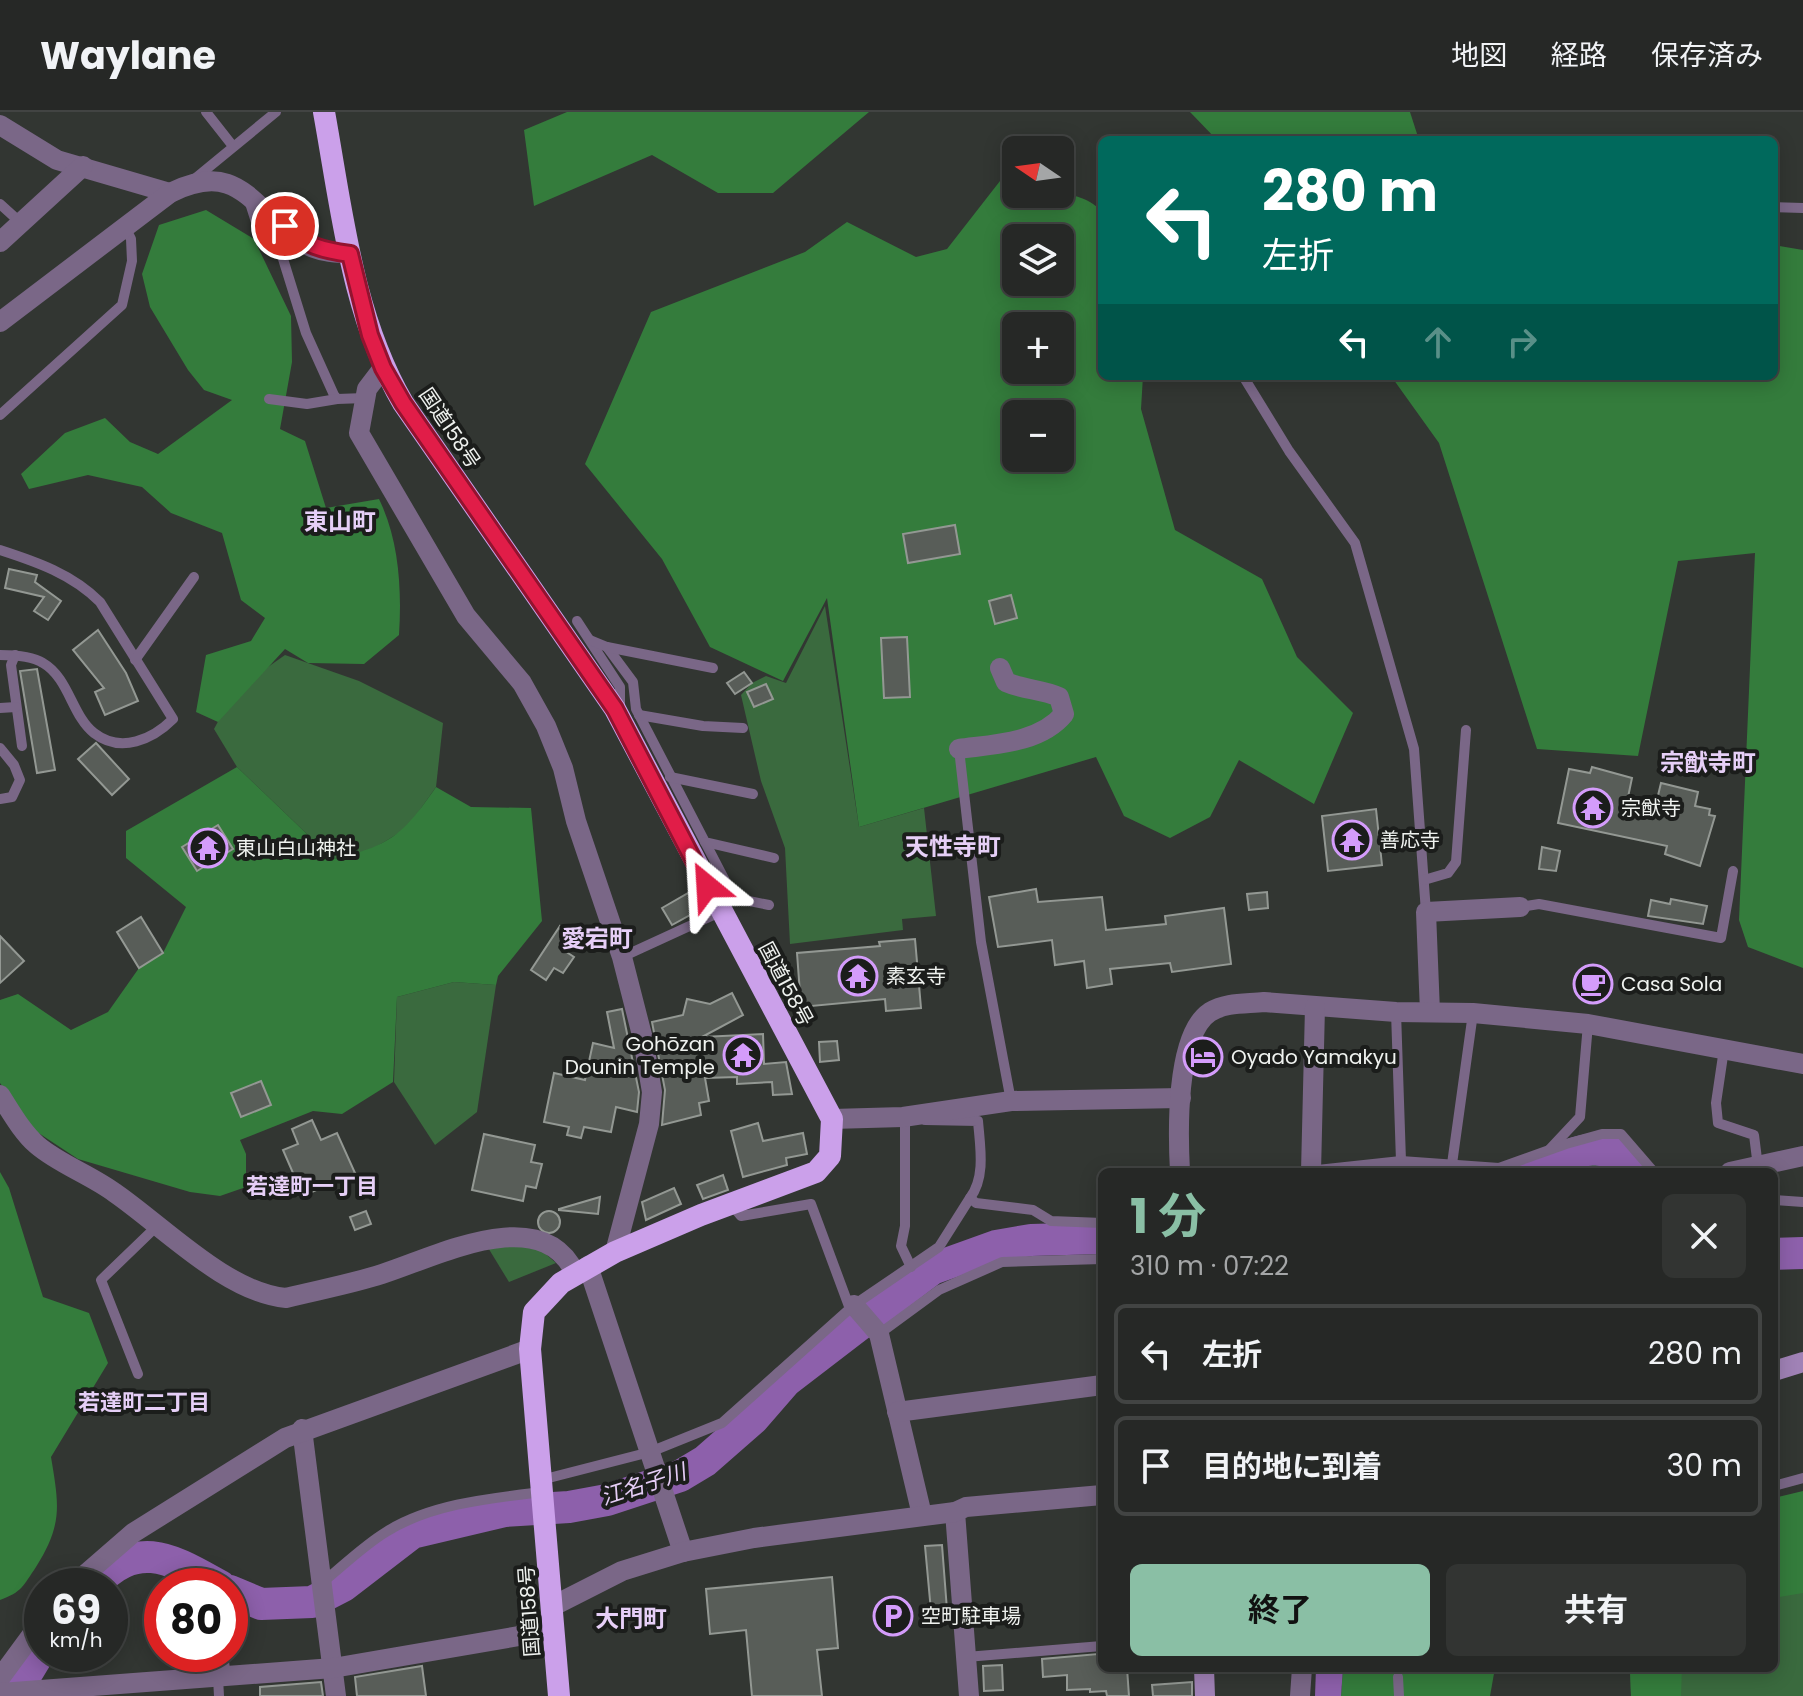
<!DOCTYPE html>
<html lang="ja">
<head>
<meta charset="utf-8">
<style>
	:root { --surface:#262826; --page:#323432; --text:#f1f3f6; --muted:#a4a6a7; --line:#424443; --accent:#8abfa5 }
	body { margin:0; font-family:Poppins,"Noto Sans JP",sans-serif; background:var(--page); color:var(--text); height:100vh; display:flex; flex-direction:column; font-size:30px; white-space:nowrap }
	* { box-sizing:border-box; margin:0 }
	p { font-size:26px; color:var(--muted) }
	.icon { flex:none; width:44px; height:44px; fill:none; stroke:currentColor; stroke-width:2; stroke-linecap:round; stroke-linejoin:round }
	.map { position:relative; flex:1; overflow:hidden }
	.sheet { position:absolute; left:1098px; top:1056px; width:680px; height:504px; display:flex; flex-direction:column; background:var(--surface); border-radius:12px; box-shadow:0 4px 20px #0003,0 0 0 2px var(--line) }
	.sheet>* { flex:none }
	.top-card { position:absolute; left:1098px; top:24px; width:680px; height:244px; border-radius:12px; box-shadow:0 4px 20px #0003,0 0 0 2px var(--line); background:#00695c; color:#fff; overflow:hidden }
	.needle { width:52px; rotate:283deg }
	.tools { position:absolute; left:1002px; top:24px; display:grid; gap:16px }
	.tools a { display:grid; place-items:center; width:72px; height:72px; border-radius:12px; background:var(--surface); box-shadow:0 4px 20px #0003,0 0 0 2px var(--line); font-size:40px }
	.speed { position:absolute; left:24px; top:1456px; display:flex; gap:16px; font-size:40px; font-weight:700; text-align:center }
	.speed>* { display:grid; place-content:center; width:104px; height:104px; border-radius:50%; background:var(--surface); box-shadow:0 4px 20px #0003,0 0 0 2px var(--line); line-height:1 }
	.speed small { font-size:20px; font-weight:400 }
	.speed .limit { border:12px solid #d22; background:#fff; color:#111 }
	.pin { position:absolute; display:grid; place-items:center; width:68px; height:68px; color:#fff; margin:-34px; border:4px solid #fff; border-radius:50%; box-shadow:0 2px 8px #0007 }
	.me { position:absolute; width:88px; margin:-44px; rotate:333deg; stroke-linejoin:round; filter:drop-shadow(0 0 6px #0008) }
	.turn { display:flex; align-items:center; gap:28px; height:168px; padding:0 32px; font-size:36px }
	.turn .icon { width:104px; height:104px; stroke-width:2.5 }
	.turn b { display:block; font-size:56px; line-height:68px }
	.lanes { display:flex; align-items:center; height:76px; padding:0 32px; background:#0003; justify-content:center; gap:40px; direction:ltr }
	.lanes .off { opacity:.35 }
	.round { display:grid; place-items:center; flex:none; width:84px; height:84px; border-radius:12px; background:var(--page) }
	.summary { display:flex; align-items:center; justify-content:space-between; height:136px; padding:0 32px }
	h1 { font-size:48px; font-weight:700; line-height:60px; color:var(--accent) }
	.action { display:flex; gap:16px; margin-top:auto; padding:16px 32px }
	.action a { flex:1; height:92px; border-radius:12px; background:var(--accent); color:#111; font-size:32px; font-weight:700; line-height:92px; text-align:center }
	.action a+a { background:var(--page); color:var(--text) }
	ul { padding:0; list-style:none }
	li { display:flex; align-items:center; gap:24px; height:100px; margin:0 16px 12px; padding:0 16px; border:4px solid var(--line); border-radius:12px }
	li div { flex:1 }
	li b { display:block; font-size:30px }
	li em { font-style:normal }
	header { display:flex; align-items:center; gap:48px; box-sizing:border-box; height:112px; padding:0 40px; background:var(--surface); border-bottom:2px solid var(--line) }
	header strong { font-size:38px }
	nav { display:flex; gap:44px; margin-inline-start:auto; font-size:28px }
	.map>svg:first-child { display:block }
</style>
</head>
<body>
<header>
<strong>Waylane</strong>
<nav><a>地図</a><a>経路</a><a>保存済み</a></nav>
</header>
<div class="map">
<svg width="1803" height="1584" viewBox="0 0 1803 1584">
	<rect width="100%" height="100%" fill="#323632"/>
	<g fill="#3a6a3e">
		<polygon points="825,494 859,715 924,696 936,804 902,807 903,818 790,832 785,736 761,669 741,583 752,571 766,564 786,571"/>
		<polygon points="285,543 359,569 443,611 436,675 407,716 371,738 333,747 237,655 214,617 235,578"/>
		<polygon points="454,870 496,873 477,1000 435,1033 394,970 397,885"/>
		<polygon points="1579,1050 1604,1050 1616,1060 1557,1060"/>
		<polygon points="499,1131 541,1138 556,1151 509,1170 487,1134"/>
		<polygon points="1774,1402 1803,1405 1803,1584 1631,1584 1630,1556 1774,1556"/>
	</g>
	<g fill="#347c3c" fill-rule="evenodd">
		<polygon points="567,0 869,0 773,81 718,81 652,43 534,94 524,18"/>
		<polygon points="1190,0 1410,0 1419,28 1217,28"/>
		<path d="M 1000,69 L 1016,72 L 1016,82 C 1046,82 1081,76 1102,100 L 1102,264 L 1143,264 L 1141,297 L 1175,418 L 1262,467 L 1297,545 L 1353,601 L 1314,692 L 1239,648 L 1210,705 L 1170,726 L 1124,704 L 1096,645 L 859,715 L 827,486 L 783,569 L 710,535 L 662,447 L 585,352 L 651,200 L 805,140 L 847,110 L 916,145 L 947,137 ZM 1016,126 L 1060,126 L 1060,170 L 1016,170 ZM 1016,214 L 1060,214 L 1060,258 L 1016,258 ZM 1016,302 L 1060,302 L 1060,346 L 1016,346 Z"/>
		<path d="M 206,98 L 254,127 L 291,204 L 292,250 L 280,317 L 305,329 L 326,396 L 379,387 C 399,428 402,477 399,523 L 364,552 L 308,551 L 285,537 L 218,610 L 196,600 L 206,543 L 251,529 L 265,506 L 241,488 L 222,421 L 171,401 L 142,375 L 88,363 L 29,377 L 21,362 L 65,321 L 105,306 L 130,330 L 158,342 L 232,288 L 204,278 L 188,258 L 150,195 L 142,162 L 159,113 Z"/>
		<polygon points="1774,133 1803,138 1803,856 1748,835 1739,808 1755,441 1678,449 1638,644 1537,637 1439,331 1391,264 1774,264"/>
		<path d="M 237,655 L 333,747 C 390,734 403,723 436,675 L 471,695 L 531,696 L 542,809 L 498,864 L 496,873 L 454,870 L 397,885 L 393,970 L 342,1002 L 313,999 L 240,1028 L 246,1042 L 246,1075 L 220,1084 L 190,1080 L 78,1047 L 31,1016 L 0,971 L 0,888 L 18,882 L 71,918 L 108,900 L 139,856 L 163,841 L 186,795 L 126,746 L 126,719 Z"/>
		<path d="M 0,1060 L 9,1076 L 43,1185 L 89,1201 L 108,1251 L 51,1345 C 59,1393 63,1412 36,1455 C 23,1474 22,1480 0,1488 Z"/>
		<polygon points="1803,1379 1803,1481 1774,1486 1774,1386"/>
		<polygon points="1343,1556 1495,1556 1490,1584 1341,1584"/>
		<polygon points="1630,1556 1682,1556 1681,1584 1631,1584"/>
	</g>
	<polygon fill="#8d60ab" points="1316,1556 1343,1556 1341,1584 1315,1584"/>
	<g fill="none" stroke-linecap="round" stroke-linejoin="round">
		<g stroke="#8d60ab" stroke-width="32">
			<path d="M 1533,1060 C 1571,1042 1604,1020 1635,1060"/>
			<polyline points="1774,1142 1803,1141"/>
			<path d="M 93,1474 C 138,1425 171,1447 220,1474"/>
			<polyline points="230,1479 261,1492 312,1490 343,1474 412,1421 505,1399 569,1395 607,1388 680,1364 705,1349 753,1307 786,1269 932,1157 996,1134 1031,1128 1102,1126"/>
			<polyline points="13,1584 42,1536"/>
		</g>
	</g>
	<g fill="#585d58" stroke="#939893" stroke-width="2">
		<polygon points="955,413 960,442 908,451 903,422"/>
		<polygon points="9,457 37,463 35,470 61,489 48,508 34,499 44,485 5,476"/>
		<polygon points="1011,483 1017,506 995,512 989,489"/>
		<polygon points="98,518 126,561 138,589 105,603 95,580 104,576 73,538"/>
		<polygon points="907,525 910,585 884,586 881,526"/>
		<polygon points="37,557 55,658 37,661 20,559"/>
		<polygon points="744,560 752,571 735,582 727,571"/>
		<polygon points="766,572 773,587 754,595 747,580"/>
		<polygon points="96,631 129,667 112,683 78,647"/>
		<polygon points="1592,655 1632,666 1627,690 1655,696 1661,671 1698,680 1695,694 1710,697 1709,703 1715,704 1700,754 1665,742 1667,734 1558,711 1569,657 1590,661"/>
		<polygon points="1376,697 1382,753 1328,759 1322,704"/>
		<polygon points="218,713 233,737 197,759 182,735"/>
		<polygon points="1542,735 1560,739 1556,759 1539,757"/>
		<polygon points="1036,777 1038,790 1102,785 1106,818 1166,812 1165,804 1224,796 1231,852 1172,860 1170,851 1110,857 1112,872 1087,876 1084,849 1055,853 1052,828 998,835 989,785"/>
		<polygon points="690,780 699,798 672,813 662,796"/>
		<polygon points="1267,780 1268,796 1249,798 1247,782"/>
		<polygon points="1671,787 1707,794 1703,812 1648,804 1651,788 1670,792"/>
		<polygon points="141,805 163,841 139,856 117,820"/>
		<polygon points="560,814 575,824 565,839 574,845 563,861 554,856 546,868 531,858"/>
		<polygon points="0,824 24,849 0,871"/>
		<polygon points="915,827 921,896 886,899 885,887 801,895 797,841 880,834 879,830"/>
		<polygon points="732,881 743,903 702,925 763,922 764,952 786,950 792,982 773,983 772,970 737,972 737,965 705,966 709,989 699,991 701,1003 662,1013 665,978 652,910 683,903 687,887 710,892"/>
		<polygon points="622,897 639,980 637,1000 616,995 611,1020 584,1015 581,1026 567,1023 569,1015 544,1010 554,961 585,968 593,931 614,936 607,900"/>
		<polygon points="837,929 839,948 820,950 819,930"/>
		<polygon points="261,969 271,993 241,1005 231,981"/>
		<polygon points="312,1008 321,1028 337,1021 355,1061 303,1084 283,1038 298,1032 292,1017"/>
		<polygon points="758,1011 763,1029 803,1021 807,1042 786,1046 787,1053 743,1065 731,1019"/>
		<polygon points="484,1022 535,1033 531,1050 542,1052 536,1076 526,1074 523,1089 472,1078"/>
		<polygon points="723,1063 728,1078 703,1087 697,1073"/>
		<polygon points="674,1076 681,1092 646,1108 642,1090"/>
		<polygon points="600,1085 598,1102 559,1098 559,1097"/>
		<polygon points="366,1099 371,1112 355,1118 350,1105"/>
		<circle cx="549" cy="1110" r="11"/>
		<polygon points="942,1433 947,1498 931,1499 925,1434"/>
		<polygon points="832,1465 838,1536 817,1538 822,1584 752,1584 746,1518 710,1522 706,1477"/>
		<polygon points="1098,1542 1100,1556 1127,1556 1129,1584 1107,1584 1106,1579 1090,1580 1090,1577 1067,1578 1067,1563 1043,1565 1042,1547"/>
		<polygon points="1002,1553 1003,1578 984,1579 983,1554"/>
		<polygon points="422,1554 426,1584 357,1584 355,1565"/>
		<polygon points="321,1570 323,1584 260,1584 260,1575"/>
		<polygon points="1192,1570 1192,1584 1153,1584 1152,1573"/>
	</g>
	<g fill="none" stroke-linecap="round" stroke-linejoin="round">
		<g stroke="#7a6787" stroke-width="10">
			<polyline points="206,0 232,33"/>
			<polyline points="192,69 276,0"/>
			<polyline points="1102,73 1102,74"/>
			<polyline points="250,91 256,110 279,134 306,221 334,283 337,287 365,286"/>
			<polyline points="0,92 21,111"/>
			<polyline points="1774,95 1803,96"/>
			<polyline points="1243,264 1289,339 1355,431 1414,637 1426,800"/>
			<polyline points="269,287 307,292 337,287"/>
			<polyline points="0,303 122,193 132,149 131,127 125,115"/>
			<path d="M 0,438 C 37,450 72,462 100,490 L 173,607 C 153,627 121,642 94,621 C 72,604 69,566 43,551 C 32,544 13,543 0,543"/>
			<polyline points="577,509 620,575 620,592 616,596"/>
			<polyline points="590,528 607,535 633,570 636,597 705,730 774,746"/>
			<polyline points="607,535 713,556"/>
			<polyline points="15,543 11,553 22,634"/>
			<polyline points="135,548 194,465"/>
			<polyline points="0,596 16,595"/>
			<polyline points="639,603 703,614 743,616"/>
			<polyline points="0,636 14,653 20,668 12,685 0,687"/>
			<polyline points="959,637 981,830 1011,989"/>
			<polyline points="670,665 753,682"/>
			<polyline points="705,730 734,786 769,793"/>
			<polyline points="1424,768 1448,761 1456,750 1466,618"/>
			<polyline points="1520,795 1539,792 1721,826 1733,759"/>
			<polyline points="622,845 720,800"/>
			<polyline points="1396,900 1401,1049"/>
			<polyline points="1724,937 1716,991 1718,1011 1754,1023 1758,1055"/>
			<polyline points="905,1005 905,1114 901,1134 911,1155"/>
			<path d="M 925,1008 L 978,1009 C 980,1034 986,1065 970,1086"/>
			<polyline points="1550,1037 1580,1005 1588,912"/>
			<polyline points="1452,1052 1473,901"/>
			<polyline points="1308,1059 1401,1049 1499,1056 1566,1032 1602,1022 1621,1022 1653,1059 1680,1060"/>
			<polyline points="1774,1088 1803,1090"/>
			<polyline points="731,1092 741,1104 811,1092 850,1197"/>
			<polyline points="879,1222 939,1178 1002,1150 1102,1147"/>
			<polyline points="138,1262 101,1168 158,1113"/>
			<polyline points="541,1368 650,1340 722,1311 854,1193 939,1135 970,1086 976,1091 1033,1098 1051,1109 1102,1111"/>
			<polyline points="1774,1374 1803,1366"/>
			<path d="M 322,1471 C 343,1454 363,1434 386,1420 C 430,1392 492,1386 542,1380"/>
			<polyline points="223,1542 226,1565"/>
			<polyline points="966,1545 1102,1534"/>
			<polyline points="1398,1565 1399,1584"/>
			<polyline points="218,1566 219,1584"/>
		</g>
		<g stroke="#7a6787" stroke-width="20">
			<polyline points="0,13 57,48 170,81"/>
			<polyline points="0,130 83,54"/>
			<path d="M 0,210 L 170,81 C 240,46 251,97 302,130 C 316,140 333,140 350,142"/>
			<polyline points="383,256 367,277 359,321 466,504 522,571 546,614 563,656 576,709 622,845 643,927 652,980 649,1012 615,1140"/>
			<path d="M 959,637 C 995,632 1040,631 1064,602 L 1059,585 C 1042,577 1024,578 1006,570 L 1000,556"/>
			<polyline points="1430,900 1426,800 1520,795"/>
			<path d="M 0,983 C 11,1000 22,1020 37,1033 C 59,1052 91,1063 115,1081 C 163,1114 227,1181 286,1186 C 318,1178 351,1172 382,1162 C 436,1145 541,1089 575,1161"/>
			<polyline points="832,1007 903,1005 1011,989 1181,986"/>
			<path d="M 1180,1060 C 1178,1023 1175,923 1210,900 C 1226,890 1246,892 1264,890 L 1396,900 L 1473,901 L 1588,912 L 1803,952"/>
			<polyline points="1311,1060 1315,895"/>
			<polyline points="1730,1060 1803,1044"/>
			<polyline points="588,1154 683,1440"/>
			<polyline points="854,1193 879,1222 922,1403"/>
			<polyline points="897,1300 1102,1273"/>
			<polyline points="302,1317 336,1584"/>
			<polyline points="955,1400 969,1584"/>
			<polyline points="72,1474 133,1421 285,1326 530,1237"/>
			<polyline points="553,1494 622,1459 683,1440 754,1426 955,1400 966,1395 1102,1383"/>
			<polyline points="0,1566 42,1509"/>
			<polyline points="0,1581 333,1556 554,1518"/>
			<polyline points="1300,1584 1302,1556"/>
		</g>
		<g stroke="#a082b6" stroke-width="20">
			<polyline points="1774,1259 1803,1250"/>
			<polyline points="1204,1556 1205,1584"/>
		</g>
		<path stroke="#cba0ea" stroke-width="22" d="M 324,0 C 342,99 352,203 403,291 L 615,597 L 832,1007 L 830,1044 L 816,1060 L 701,1103 L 615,1140 L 561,1171 L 534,1200 L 530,1237 L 559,1584"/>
	</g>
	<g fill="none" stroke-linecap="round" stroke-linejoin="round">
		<g stroke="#92132f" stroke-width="20">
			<path id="route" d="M 285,114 C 305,134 322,138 350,142 L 370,223 L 383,256 L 403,291 L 615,597 L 707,774"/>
		</g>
		<use href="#route" stroke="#e11d48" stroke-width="14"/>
	</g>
	<defs>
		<g id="temple-ring" transform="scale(2)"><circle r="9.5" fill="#1b1d1b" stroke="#d49cfb" stroke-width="1.5"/><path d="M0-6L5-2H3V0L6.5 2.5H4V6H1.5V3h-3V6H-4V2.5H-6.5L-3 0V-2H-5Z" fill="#d49cfb"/></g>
		<g id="cafe-ring" transform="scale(2)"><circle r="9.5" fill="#1b1d1b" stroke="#d49cfb" stroke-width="1.5"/><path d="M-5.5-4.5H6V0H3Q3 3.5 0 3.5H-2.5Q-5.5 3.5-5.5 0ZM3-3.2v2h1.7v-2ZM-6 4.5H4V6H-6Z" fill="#d49cfb"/></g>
		<g id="hotel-ring" transform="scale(2)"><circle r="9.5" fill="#1b1d1b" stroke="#d49cfb" stroke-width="1.5"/><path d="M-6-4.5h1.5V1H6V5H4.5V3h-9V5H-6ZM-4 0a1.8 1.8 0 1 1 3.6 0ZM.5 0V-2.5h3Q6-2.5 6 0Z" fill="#d49cfb"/></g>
		<g id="parking-ring" transform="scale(2)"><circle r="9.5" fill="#1b1d1b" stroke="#d49cfb" stroke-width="1.5"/><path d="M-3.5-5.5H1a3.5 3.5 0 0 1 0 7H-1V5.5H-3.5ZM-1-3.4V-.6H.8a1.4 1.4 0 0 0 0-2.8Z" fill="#d49cfb"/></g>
	</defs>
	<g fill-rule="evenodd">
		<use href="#temple-ring" x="1593" y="696"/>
		<use href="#temple-ring" x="1352" y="728"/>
		<use href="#temple-ring" x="208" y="736"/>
		<use href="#temple-ring" x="858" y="864"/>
		<use href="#cafe-ring" x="1593" y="872"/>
		<use href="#temple-ring" x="743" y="943"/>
		<use href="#hotel-ring" x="1203" y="945"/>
		<use href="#parking-ring" x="893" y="1504"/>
	</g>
	<g text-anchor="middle" stroke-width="8" stroke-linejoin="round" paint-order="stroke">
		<g font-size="20" fill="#eff2ef" stroke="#1b1d1b">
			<text transform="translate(450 316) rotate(56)" y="7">国道158号</text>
			<text transform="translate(786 872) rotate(62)" y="7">国道158号</text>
			<text transform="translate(529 1499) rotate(-94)" y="7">国道158号</text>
		</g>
		<g font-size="20" fill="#eff2ef" stroke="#1b1d1b" text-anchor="start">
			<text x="1621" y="703">宗猷寺</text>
			<text x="1380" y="735">善応寺</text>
			<text x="236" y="743">東山白山神社</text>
			<text x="886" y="871">素玄寺</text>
			<text x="1621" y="879">Casa Sola</text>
			<text x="715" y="939" text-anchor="end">Gohōzan<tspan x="715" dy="23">Dounin Temple</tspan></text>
			<text x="1231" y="952">Oyado Yamakyu</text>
			<text x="921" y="1511">空町駐車場</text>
		</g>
		<g font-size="22" font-weight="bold" fill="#e6cff7" stroke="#1b1d1b">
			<text x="312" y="1082">若達町一丁目</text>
			<text x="144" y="1298">若達町二丁目</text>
		</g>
		<g font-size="22" font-style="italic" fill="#e5cdf6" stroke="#1b1d1b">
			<text transform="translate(643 1372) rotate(-18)" y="8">江名子川</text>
		</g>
		<g font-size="24" font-weight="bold" fill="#e6cff7" stroke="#1b1d1b">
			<text x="340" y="418">東山町</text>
			<text x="1708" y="659">宗猷寺町</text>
			<text x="953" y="743">天性寺町</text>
			<text x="597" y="835">愛宕町</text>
			<text x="631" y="1515">大門町</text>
		</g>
	</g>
</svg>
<div class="tools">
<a><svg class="needle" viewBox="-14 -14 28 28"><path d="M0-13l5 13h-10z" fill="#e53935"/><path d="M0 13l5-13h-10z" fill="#a4a6a7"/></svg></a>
<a><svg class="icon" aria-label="layers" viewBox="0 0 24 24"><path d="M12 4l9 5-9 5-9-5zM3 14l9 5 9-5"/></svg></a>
<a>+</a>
<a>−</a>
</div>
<div class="speed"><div>69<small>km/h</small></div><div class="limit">80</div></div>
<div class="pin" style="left:285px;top:114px;background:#d93025"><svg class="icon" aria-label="arrive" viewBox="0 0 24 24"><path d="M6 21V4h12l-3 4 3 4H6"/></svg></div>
<svg class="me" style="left:707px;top:774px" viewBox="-20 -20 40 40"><path d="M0-17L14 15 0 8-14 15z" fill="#e11d48" stroke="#fff" stroke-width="4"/></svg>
<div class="top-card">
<div class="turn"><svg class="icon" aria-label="left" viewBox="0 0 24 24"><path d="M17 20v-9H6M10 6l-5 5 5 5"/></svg><div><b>280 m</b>左折</div></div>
<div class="lanes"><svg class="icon" aria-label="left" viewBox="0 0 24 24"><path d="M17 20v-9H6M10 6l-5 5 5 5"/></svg><svg class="icon off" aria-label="ahead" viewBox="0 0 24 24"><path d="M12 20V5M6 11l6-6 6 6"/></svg><svg class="icon off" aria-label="right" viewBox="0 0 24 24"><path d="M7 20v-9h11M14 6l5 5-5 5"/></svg></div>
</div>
<section class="sheet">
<div class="summary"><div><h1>1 分</h1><p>310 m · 07:22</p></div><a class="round"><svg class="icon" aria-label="close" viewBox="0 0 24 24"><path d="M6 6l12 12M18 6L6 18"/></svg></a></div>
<ul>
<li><svg class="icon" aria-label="left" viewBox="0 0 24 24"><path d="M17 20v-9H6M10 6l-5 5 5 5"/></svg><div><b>左折</b></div><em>280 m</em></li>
<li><svg class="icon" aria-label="arrive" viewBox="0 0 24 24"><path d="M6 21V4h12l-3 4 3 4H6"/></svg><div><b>目的地に到着</b></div><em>30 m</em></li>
</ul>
<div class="action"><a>終了</a><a>共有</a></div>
</section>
</div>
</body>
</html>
